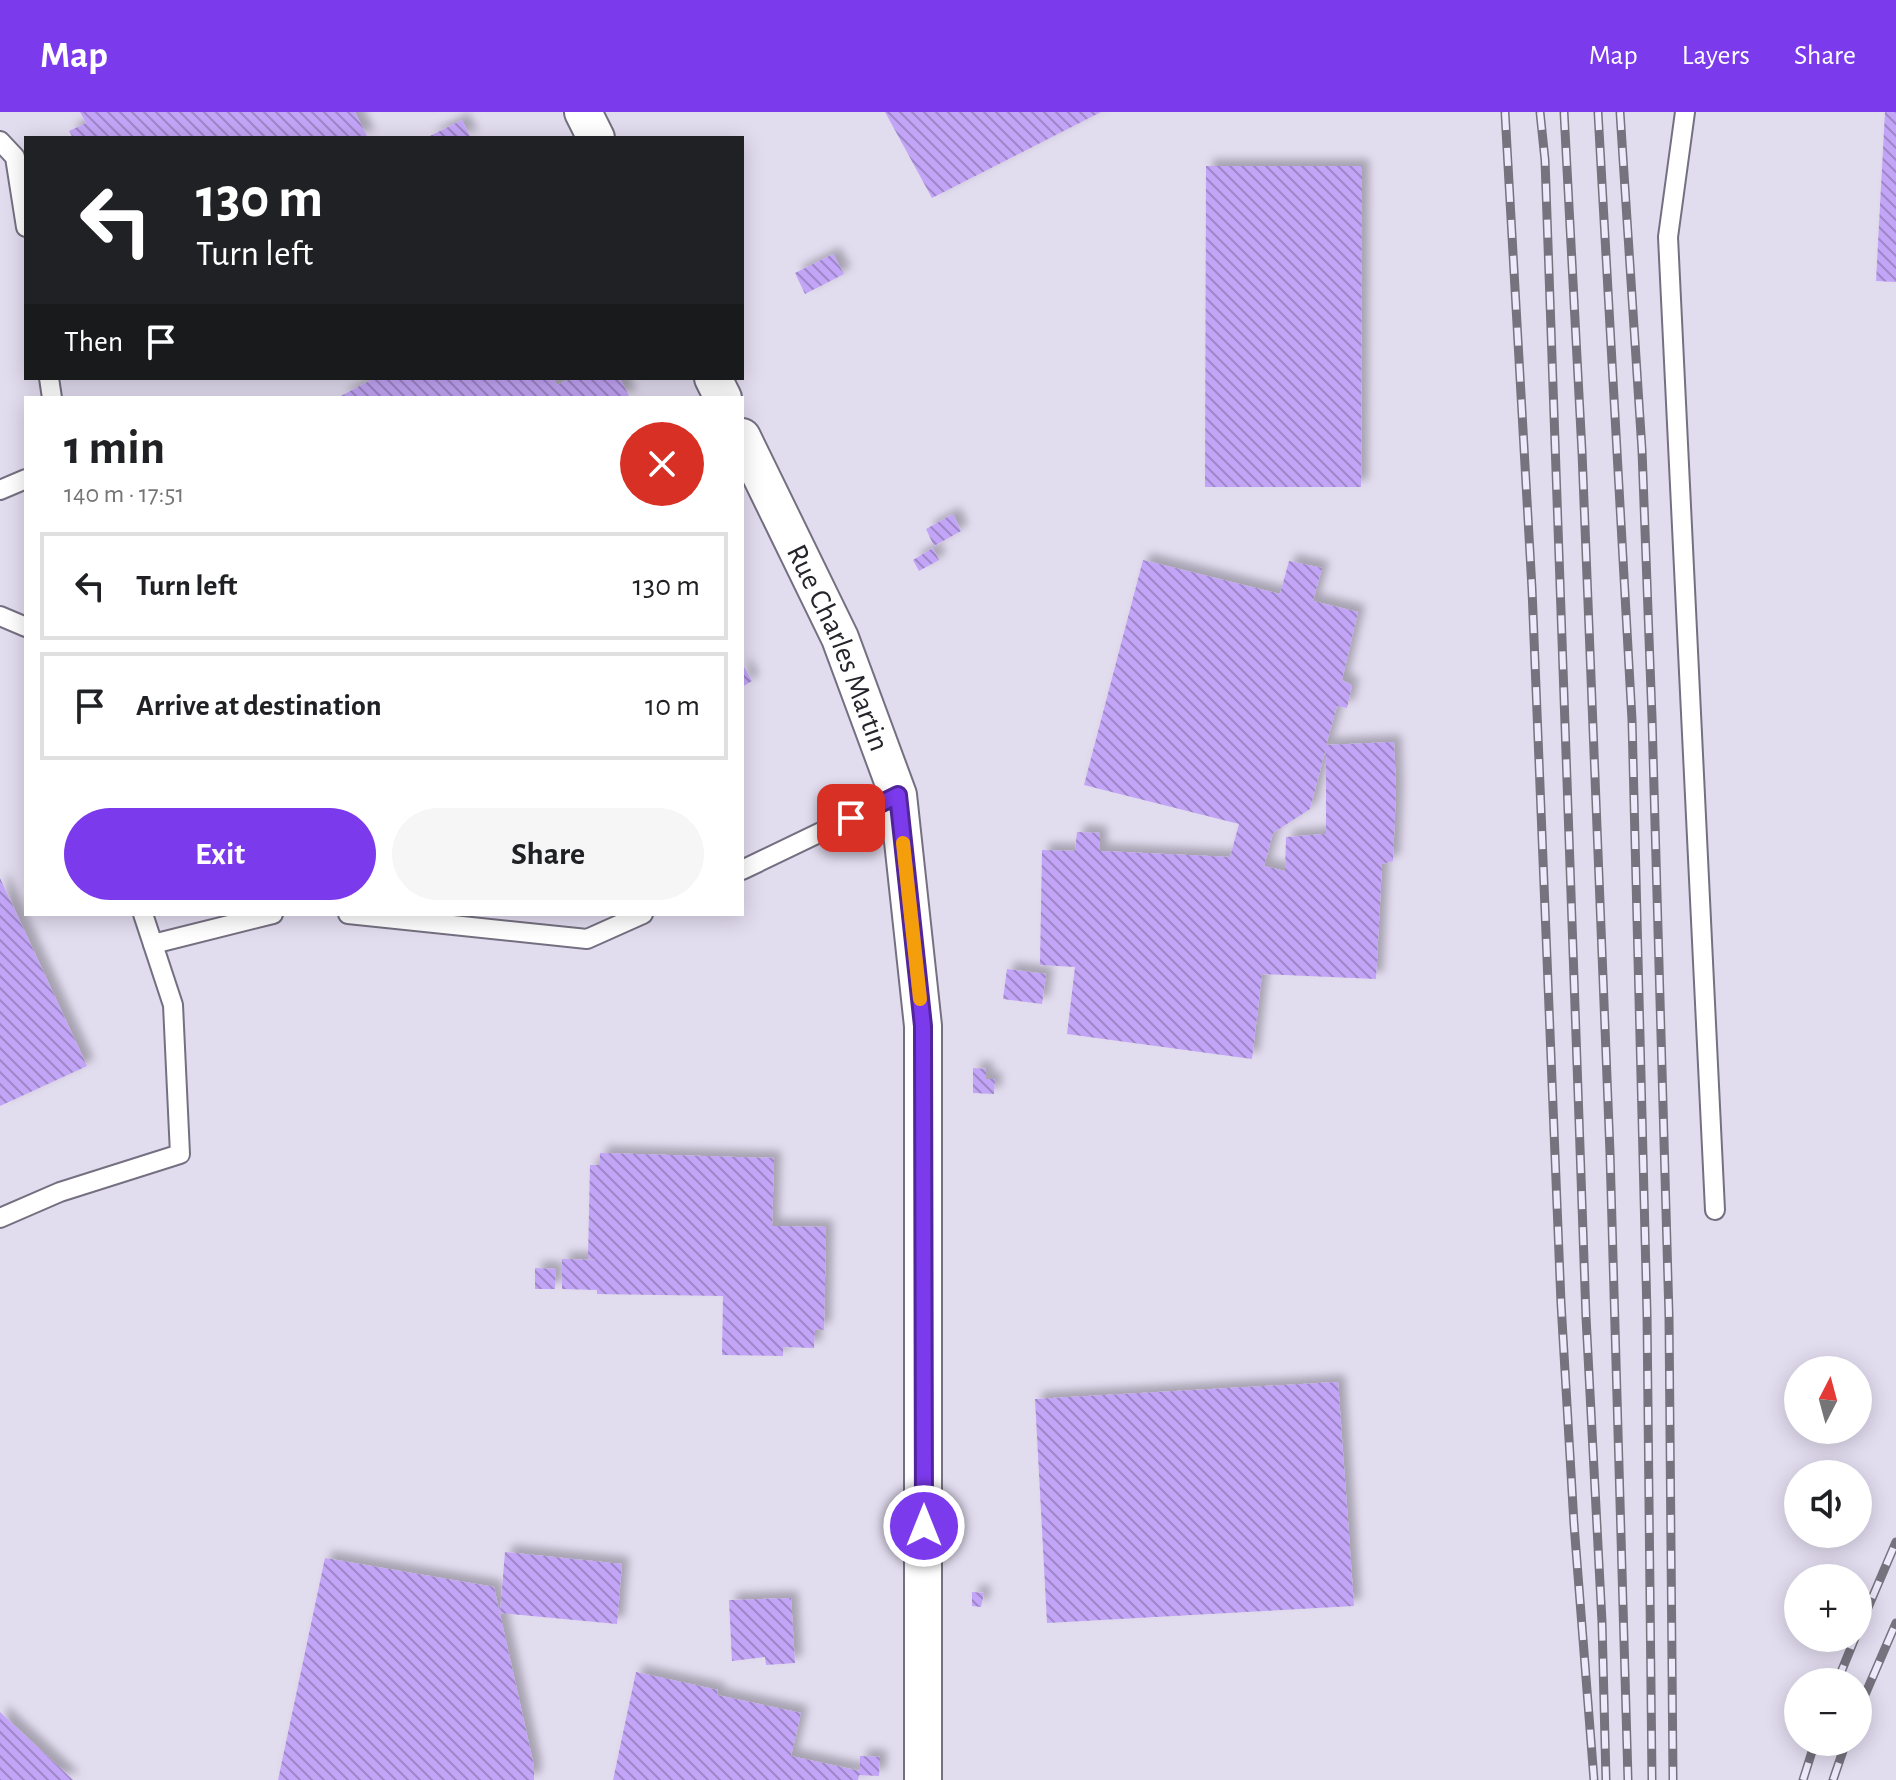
<!DOCTYPE html>
<html lang="en">
<head>
<meta charset="utf-8">
<style>
	:root { --surface:#fff; --page:#f6f6f6; --text:#202124; --muted:#757577; --line:#e0e0e0; --accent:#7c3aed }
	body { margin:0; font-family:"Alegreya Sans",sans-serif; background:var(--page); color:var(--text); height:100vh; display:flex; flex-direction:column; font-size:30px; white-space:nowrap }
	* { box-sizing:border-box; margin:0 }
	p { font-size:26px; color:var(--muted) }
	.icon { flex:none; width:44px; height:44px; fill:none; stroke:currentColor; stroke-width:2; stroke-linecap:round; stroke-linejoin:round }
	.map { position:relative; flex:1; overflow:hidden }
	.side { position:absolute; left:24px; top:284px; width:720px; height:520px; display:flex; flex-direction:column; background:var(--surface); border-radius:0px; box-shadow:0 4px 20px #0003 }
	.side>* { flex:none }
	.banner { position:absolute; left:24px; top:24px; width:720px; height:244px; border-radius:0px; box-shadow:0 4px 20px #0003; background:#202124; color:#fff; overflow:hidden }
	.needle { width:52px; rotate:6deg }
	.buttons { position:absolute; left:1784px; top:1244px; display:grid; gap:16px }
	.buttons a { display:grid; place-items:center; width:88px; height:88px; border-radius:50%; background:var(--surface); box-shadow:0 4px 20px #0003; font-size:40px }
	.pin { position:absolute; display:grid; place-items:center; width:68px; height:68px; color:#fff; margin:-34px; border-radius:16px; box-shadow:0 4px 12px #0006 }
	.me { position:absolute; width:88px; margin:-44px; rotate:0deg; stroke-linejoin:round; filter:drop-shadow(0 0 6px #0008) }
	.turn { display:flex; align-items:center; gap:28px; height:168px; padding:0 40px; font-size:36px }
	.turn .icon { width:104px; height:104px; stroke-width:2.5 }
	.turn b { display:block; font-size:56px; line-height:68px }
	.then { display:flex; align-items:center; height:76px; padding:0 40px; background:#0003; gap:16px; font-size:30px }
	.round { display:grid; place-items:center; flex:none; width:84px; height:84px; border-radius:42px; background:var(--page) }
	.headline { display:flex; align-items:center; justify-content:space-between; height:136px; padding:0 40px }
	h1 { font-size:48px; font-weight:600; line-height:60px }
	.button { display:flex; gap:16px; margin-top:auto; padding:16px 40px }
	.button a { flex:1; height:92px; border-radius:48px; background:var(--accent); color:#fff; font-size:32px; font-weight:600; line-height:92px; text-align:center }
	.button a+a { background:var(--page); color:var(--text) }
	ul { padding:0; list-style:none }
	li { display:flex; align-items:center; gap:24px; height:108px; margin:0 16px 12px; padding:0 24px; border:4px solid var(--line); border-radius:0px }
	li div { flex:1 }
	li b { display:block; font-size:30px }
	li em { font-style:normal }
	header { display:flex; align-items:center; gap:48px; box-sizing:border-box; height:112px; padding:0 40px; background:var(--accent); color:#fff }
	header strong { font-size:38px }
	nav { display:flex; gap:44px; margin-inline-start:auto; font-size:28px }
	.map>svg:first-child { display:block }
</style>
</head>
<body>
<header>
<strong>Map</strong>
<nav><a>Map</a><a>Layers</a><a>Share</a></nav>
</header>
<div class="map">
<svg width="1896" height="1668" viewBox="0 0 1896 1668">
	<defs>
		<pattern id="building-back-hatch" width="6" height="6" patternUnits="userSpaceOnUse" patternTransform="scale(2)"><rect width="6" height="6" fill="#c3a5f7"/><path d="M-1 5l2 2M0 0l6 6M5-1l2 2" fill="none" stroke="#9e86c8"/></pattern>
		<filter id="shadow"><feDropShadow dx="7" dy="-7" stdDeviation="4" flood-color="#0004"/></filter>
	</defs>
	<rect width="100%" height="100%" fill="#e2dcef"/>
	<g fill="url(#building-back-hatch)" fill-rule="evenodd" filter="url(#shadow)">
		<polygon points="80,0 355,0 368,26 73,26 69,19 86,11"/>
		<polygon points="885,0 1101,0 932,86"/>
		<polygon points="1885,0 1896,0 1896,170 1876,169"/>
		<polygon points="462,8 471,26 426,26"/>
		<polygon points="1206,54 1362,54 1361,375 1205,375"/>
		<polygon points="833,142 844,162 805,182 795,161"/>
		<polygon points="375,266 553,266 557,273 572,266 620,266 630,286 337,286"/>
		<polygon points="953,402 961,419 934,434 926,417"/>
		<polygon points="933,436 939,448 919,459 913,448"/>
		<path d="M 1143,448 L 1280,482 L 1289,449 L 1322,456 L 1313,489 L 1358,500 L 1342,568 L 1352,573 L 1347,596 L 1337,594 L 1326,633 L 1394,630 L 1396,678 L 1393,749 L 1382,752 L 1376,867 L 1262,862 L 1252,947 L 1067,922 L 1075,855 L 1040,853 L 1042,738 L 1075,739 L 1077,720 L 1100,721 L 1100,739 L 1230,745 L 1239,712 L 1084,673 ZM 1326,636 L 1326,722 L 1286,725 L 1285,759 L 1264,754 L 1273,721 L 1310,697 Z"/>
		<polygon points="742,551 752,569 742,575"/>
		<polygon points="0,766 87,954 0,994"/>
		<polygon points="1007,857 1046,862 1042,892 1003,887"/>
		<polygon points="973,956 986,957 986,967 995,967 994,982 973,981"/>
		<polygon points="600,1041 774,1046 772,1114 826,1115 824,1218 815,1217 814,1236 783,1235 783,1244 722,1243 723,1184 597,1182 597,1178 562,1177 562,1147 597,1148 588,1146 590,1053 599,1053"/>
		<polygon points="535,1156 556,1157 555,1177 535,1177"/>
		<polygon points="1338,1270 1354,1494 1047,1511 1035,1287"/>
		<polygon points="505,1440 622,1452 617,1512 500,1501"/>
		<polygon points="325,1446 494,1475 534,1654 534,1668 278,1668"/>
		<polygon points="972,1480 984,1481 981,1495 972,1494"/>
		<polygon points="791,1486 795,1551 766,1553 765,1545 732,1549 729,1488"/>
		<polygon points="636,1560 718,1578 717,1583 801,1601 791,1644 860,1659 860,1644 880,1645 879,1664 859,1663 858,1668 613,1668"/>
		<polygon points="0,1600 73,1668 0,1668"/>
	</g>
	<g fill="none" stroke-linecap="round" stroke-linejoin="round">
		<g stroke="#757081" stroke-width="22">
			<g id="service">
				<polyline points="1685,0 1668,125 1715,1098"/>
				<polyline points="0,29 15,45 26,115"/>
				<polyline points="49,266 52,286"/>
				<polyline points="0,378 26,367"/>
				<polyline points="0,504 26,515"/>
				<polyline points="742,758 898,683"/>
				<polyline points="348,802 587,827 643,802"/>
				<polyline points="153,832 273,802"/>
				<polyline points="0,1106 60,1080 180,1042 173,893 143,802"/>
			</g>
		</g>
		<g stroke="#757081" stroke-width="40">
			<g id="minor">
				<polyline points="583,0 596,26"/>
				<polyline points="713,266 723,286"/>
				<path id="s1" d="M 742,325 L 840,526 L 898,683 L 923,914 L 923,1668"/>
			</g>
		</g>
		<use href="#service" stroke="#fff" stroke-width="18"/>
		<use href="#minor" stroke="#fff" stroke-width="36"/>
		<g stroke="#76727e" stroke-width="9">
			<g id="rail">
				<polyline points="1505,0 1532,477 1561,1191 1574,1412 1594,1668"/>
				<polyline points="1540,0 1545,48 1586,1205 1602,1510 1606,1668"/>
				<polyline points="1564,0 1582,340 1610,1041 1628,1668"/>
				<polyline points="1598,0 1632,608 1647,1202 1652,1668"/>
				<polyline points="1620,0 1642,338 1652,606 1669,1204 1673,1668"/>
				<polyline points="1858,1519 1896,1430"/>
				<polyline points="1837,1570 1855,1526"/>
				<polyline points="1858,1599 1896,1511"/>
				<polyline points="1803,1668 1815,1630"/>
				<polyline points="1833,1668 1846,1630"/>
			</g>
		</g>
		<use href="#rail" stroke="#efe9fc" stroke-width="6" stroke-dasharray="18" stroke-linecap="butt"/>
	</g>
	<g fill="none" stroke-linecap="round" stroke-linejoin="round">
		<g stroke="#51269a" stroke-width="20">
			<polyline id="route" points="851,706 898,683 923,914 924,1414"/>
		</g>
		<use href="#route" stroke="#7c3aed" stroke-width="14"/>
		<polyline stroke="#f59e0b" stroke-width="14" points="903,731 920,887"/>
	</g>
	<g text-anchor="middle" stroke-width="6" stroke-linejoin="round" paint-order="stroke">
		<g font-size="30" fill="#26242b" stroke="#efe9fc">
			<text dy="10" stroke="none"><textPath href="#s1" startOffset="232">Rue Charles Martin</textPath></text>
		</g>
	</g>
</svg>
<div class="buttons">
<a><svg class="needle" viewBox="-14 -14 28 28"><path d="M0-13l5 13h-10z" fill="#e53935"/><path d="M0 13l5-13h-10z" fill="#757577"/></svg></a>
<a><svg class="icon" aria-label="sound" viewBox="0 0 24 24"><path d="M4 9h4l5-4v14l-5-4H4zM17 9q2 3 0 6"/></svg></a>
<a>+</a>
<a>−</a>
</div>
<div class="pin" style="left:851px;top:706px;background:#d93025"><svg class="icon" aria-label="arrive" viewBox="0 0 24 24"><path d="M6 21V4h12l-3 4 3 4H6"/></svg></div>
<svg class="me" style="left:924px;top:1414px" viewBox="-20 -20 40 40"><circle r="17" fill="#7c3aed" stroke="#fff" stroke-width="3"/><path d="M0-11L8 9 0 5-8 9z" fill="#fff"/></svg>
<div class="banner">
<div class="turn"><svg class="icon" aria-label="left" viewBox="0 0 24 24"><path d="M17 20v-9H6M10 6l-5 5 5 5"/></svg><div><b>130 m</b>Turn left</div></div>
<div class="then">Then<svg class="icon" aria-label="arrive" viewBox="0 0 24 24"><path d="M6 21V4h12l-3 4 3 4H6"/></svg></div>
</div>
<section class="side">
<div class="headline"><div><h1>1 min</h1><p>140 m · 17:51</p></div><a class="round" style="background:#d93025;color:#fff"><svg class="icon" aria-label="close" viewBox="0 0 24 24"><path d="M6 6l12 12M18 6L6 18"/></svg></a></div>
<ul>
<li><svg class="icon" aria-label="left" viewBox="0 0 24 24"><path d="M17 20v-9H6M10 6l-5 5 5 5"/></svg><div><b>Turn left</b></div><em>130 m</em></li>
<li><svg class="icon" aria-label="arrive" viewBox="0 0 24 24"><path d="M6 21V4h12l-3 4 3 4H6"/></svg><div><b>Arrive at destination</b></div><em>10 m</em></li>
</ul>
<div class="button"><a>Exit</a><a>Share</a></div>
</section>
</div>
</body>
</html>
